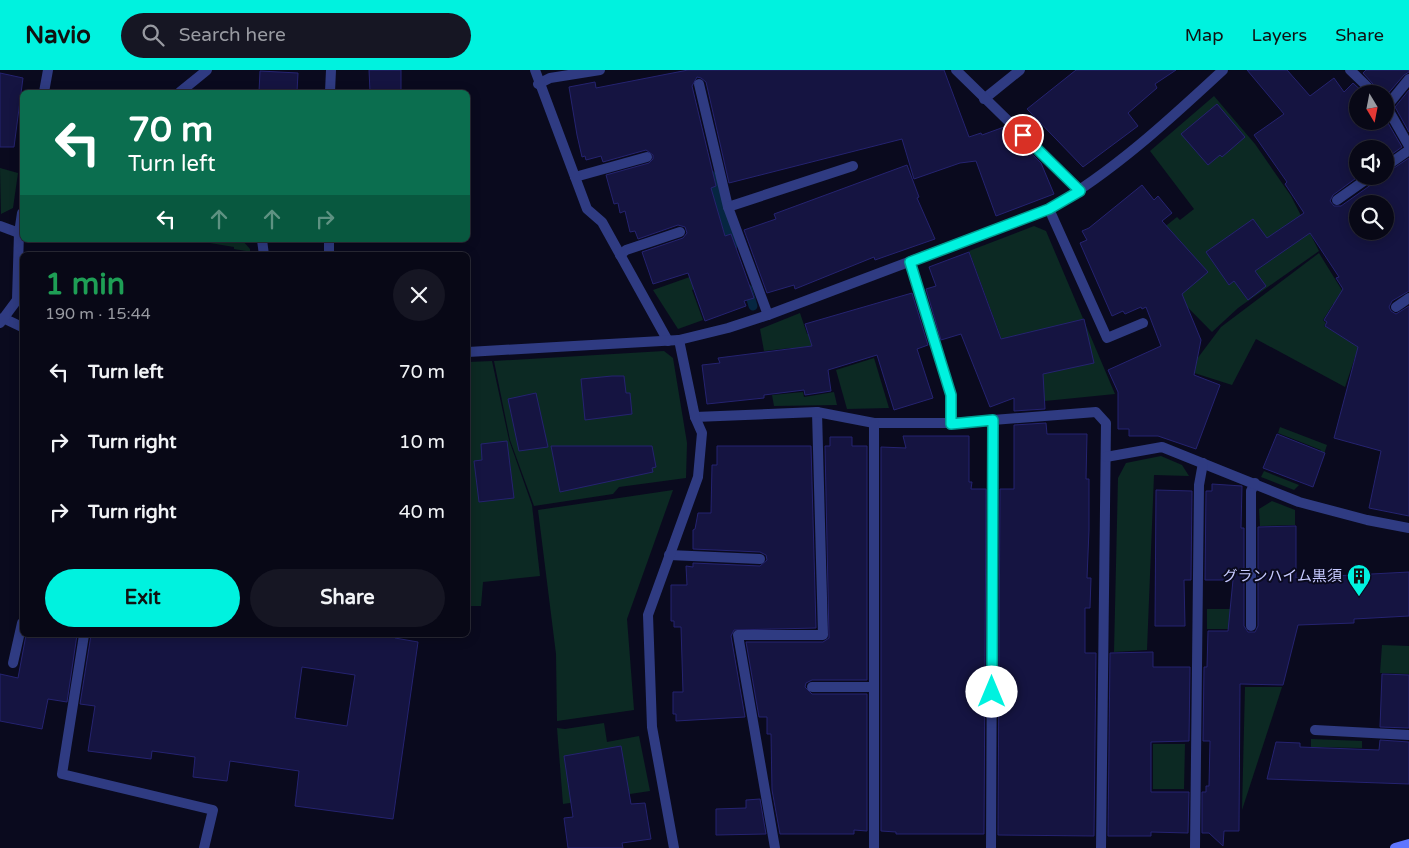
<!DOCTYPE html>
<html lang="en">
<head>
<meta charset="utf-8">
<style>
	:root { --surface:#080816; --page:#161623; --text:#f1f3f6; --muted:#989aa1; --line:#292935; --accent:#00f2df }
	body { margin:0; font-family:"Varela Round","Noto Sans JP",sans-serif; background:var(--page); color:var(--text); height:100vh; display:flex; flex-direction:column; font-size:19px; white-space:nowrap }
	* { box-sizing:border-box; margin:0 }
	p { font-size:16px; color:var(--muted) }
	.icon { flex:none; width:28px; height:28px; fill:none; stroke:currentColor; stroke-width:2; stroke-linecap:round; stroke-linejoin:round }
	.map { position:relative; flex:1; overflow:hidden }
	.panel { position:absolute; left:20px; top:182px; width:450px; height:385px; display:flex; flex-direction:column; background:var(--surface); border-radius:8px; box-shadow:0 2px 12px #0003,0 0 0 1px var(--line) }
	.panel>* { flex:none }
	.guide { position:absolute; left:20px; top:20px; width:450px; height:152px; border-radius:8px; box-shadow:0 2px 12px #0003,0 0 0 1px var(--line); background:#0b6e4f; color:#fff; overflow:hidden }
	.needle { width:32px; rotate:170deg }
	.buttons { position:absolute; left:1349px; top:15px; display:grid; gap:10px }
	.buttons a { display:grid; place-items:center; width:45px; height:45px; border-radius:50%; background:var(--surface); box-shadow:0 2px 12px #0003,0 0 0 1px var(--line); font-size:25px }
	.pin { position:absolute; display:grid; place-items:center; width:42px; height:42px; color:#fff; margin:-21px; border:2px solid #fff; border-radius:50%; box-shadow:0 1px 5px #0007 }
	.me { position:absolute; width:55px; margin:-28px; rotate:0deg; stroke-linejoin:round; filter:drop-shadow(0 0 4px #0008) }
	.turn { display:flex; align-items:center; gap:18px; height:105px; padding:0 25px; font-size:22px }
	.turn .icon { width:65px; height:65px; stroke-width:2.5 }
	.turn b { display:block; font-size:35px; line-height:42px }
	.lanes { display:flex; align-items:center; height:48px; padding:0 25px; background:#0003; justify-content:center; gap:25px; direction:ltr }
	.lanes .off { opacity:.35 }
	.round { display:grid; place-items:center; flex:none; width:52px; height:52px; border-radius:26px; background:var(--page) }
	.overview { display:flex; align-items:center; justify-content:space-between; height:85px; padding:0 25px }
	h1 { font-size:30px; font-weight:700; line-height:38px; color:#1e9e55 }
	.cta { display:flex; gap:10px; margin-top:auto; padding:10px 25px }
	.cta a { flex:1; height:58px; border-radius:30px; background:var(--accent); color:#111; font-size:20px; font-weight:700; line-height:58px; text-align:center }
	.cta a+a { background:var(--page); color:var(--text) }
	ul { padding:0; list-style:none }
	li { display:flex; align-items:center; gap:15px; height:70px; padding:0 25px }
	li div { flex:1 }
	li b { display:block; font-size:19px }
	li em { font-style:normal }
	header { display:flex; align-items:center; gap:30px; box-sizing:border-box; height:70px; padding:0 25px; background:var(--accent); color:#111 }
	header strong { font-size:24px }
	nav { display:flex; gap:28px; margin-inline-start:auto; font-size:18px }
	.search { width:350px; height:45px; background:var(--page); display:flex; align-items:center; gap:12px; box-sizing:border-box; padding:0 18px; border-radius:28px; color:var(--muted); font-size:19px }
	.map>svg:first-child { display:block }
</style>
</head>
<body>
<header>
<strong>Navio</strong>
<div class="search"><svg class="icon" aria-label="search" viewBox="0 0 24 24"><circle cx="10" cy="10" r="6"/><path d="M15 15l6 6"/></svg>Search here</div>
<nav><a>Map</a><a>Layers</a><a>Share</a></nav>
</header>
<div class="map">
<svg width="1409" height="778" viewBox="0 0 1409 778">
	<rect width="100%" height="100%" fill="#0a0a1e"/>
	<g fill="#0c2923">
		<polygon points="1214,26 1255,74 1291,126 1319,181 1238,238 1212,262 1133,182 1177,147 1180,150 1194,139 1150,81"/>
		<polygon points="0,98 18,103 13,138 1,144"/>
		<polygon points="1034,156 1046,161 1115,324 1025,333 969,181"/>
		<polygon points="211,170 242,170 250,179 250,185 246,185 246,181 234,179 234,177 210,173"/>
		<polygon points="1319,183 1348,230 1341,240 1333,234 1323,250 1326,253 1324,256 1362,277 1359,287 1355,287 1345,317 1256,269 1232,315 1188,301 1221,257"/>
		<polygon points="732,192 737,204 692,220 703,250 678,259 653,220"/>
		<polygon points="800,243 807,264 819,262 824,276 792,281 791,278 764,281 760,259"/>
		<polygon points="664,281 673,288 687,373 686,408 619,417 613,424 534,436 510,370 494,291"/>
		<polygon points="874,288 889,338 847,339 836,300"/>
		<polygon points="492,291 509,370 532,435 540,506 483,512 481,536 468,536 468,292"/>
		<polygon points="803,322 804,327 834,322 837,335 774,336 772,325"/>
		<polygon points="1280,357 1327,375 1324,384 1320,382 1321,380 1278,363"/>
		<polygon points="1161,386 1182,395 1189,406 1154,405 1147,580 1114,582 1118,408 1126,393"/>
		<polygon points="1264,401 1299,415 1294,420 1261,407"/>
		<polygon points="673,420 627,549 634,640 557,651 556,584 538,440"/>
		<polygon points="1272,431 1295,440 1295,455 1260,456 1259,439"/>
		<polygon points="1207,539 1231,539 1242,559 1207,559"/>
		<polygon points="1382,575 1409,576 1409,604 1380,603"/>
		<polygon points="1245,617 1282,617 1242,740"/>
		<polygon points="604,653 607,672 639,666 650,721 563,734 557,658 565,659"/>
		<polygon points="1311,669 1362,671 1362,678 1311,677"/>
		<polygon points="1153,674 1185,674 1184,719 1153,719"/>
	</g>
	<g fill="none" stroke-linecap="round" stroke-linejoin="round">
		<g stroke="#062641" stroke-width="9">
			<polyline points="711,105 733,176"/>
			<polyline points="748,219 753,236"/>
		</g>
	</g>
	<g fill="#151441" stroke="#252370" fill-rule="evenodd">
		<polygon points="369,0 401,0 401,22 370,22"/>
		<polygon points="688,0 944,0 969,67 981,63 982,65 1004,57 1041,93 1054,124 996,146 976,91 960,93 914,109 902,69 729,113 706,12 701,8 697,7 692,16 716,116 711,118 725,166 731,164 754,228 744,231 746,236 705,251 688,203 653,214 642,182 683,168 687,163 685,157 678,155 638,169 635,161 630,162 625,141 620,143 618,133 614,134 606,105 649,93 653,89 653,85 646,80 603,92 601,86 586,90 585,86 582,87 577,65 569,17 595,12 596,18"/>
		<polygon points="1076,0 1176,0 1155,14 1157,18 1128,43 1138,56 1083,97 1027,39"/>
		<path d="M 1247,0 L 1287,0 L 1310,26 L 1334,8 L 1344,22 L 1353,13 L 1365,24 L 1358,24 L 1358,51 L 1385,51 L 1385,48 L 1402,77 L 1385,89 L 1385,79 L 1358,79 L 1359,106 L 1333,125 L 1330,131 L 1334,136 L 1341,136 L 1375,112 L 1378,106 L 1385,106 L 1385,104 L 1409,88 L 1409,221 L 1392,231 L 1389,237 L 1391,241 L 1396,244 L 1409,236 L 1409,446 L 1369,438 L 1381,381 L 1334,368 L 1358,277 L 1325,256 L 1327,252 L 1324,250 L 1343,219 L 1336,208 L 1339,207 L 1310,163 L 1255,201 L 1266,216 L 1248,230 L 1234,211 L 1229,215 L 1206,182 L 1253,149 L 1267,168 L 1304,143 L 1285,114 L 1287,112 L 1254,65 L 1284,44 ZM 1358,134 L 1385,134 L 1385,161 L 1358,161 Z"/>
		<polygon points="1366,0 1409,0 1409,2 1404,5 1385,27 1385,24 1382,24 1363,3"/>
		<polygon points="260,1 298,3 297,22 259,22"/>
		<polygon points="0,3 23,8 14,77 0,77"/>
		<polygon points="1409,20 1409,62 1395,37"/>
		<polygon points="1217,34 1245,67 1222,87 1220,85 1208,95 1181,64"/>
		<polygon points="907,95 919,127 917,128 935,169 875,190 874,187 795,219 794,215 767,223 744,160 776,149 774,144"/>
		<polygon points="1142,115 1154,130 1158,126 1172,143 1162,151 1208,202 1182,224 1201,270 1194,305 1220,315 1196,379 1158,366 1129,366 1129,359 1118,359 1118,322 1108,300 1161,276 1146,237 1142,239 1141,237 1125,244 1123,241 1112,246 1080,173 1087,170 1082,161 1089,158"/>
		<polygon points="969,182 1001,269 1084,249 1094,293 1043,304 1045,339 1014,341 1014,328 990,337 961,264 941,270 926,219 936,216 929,197"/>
		<polygon points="912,223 928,275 917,279 933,328 894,340 877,285 828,300 831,321 805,325 804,320 764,325 764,328 707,334 702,295 720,293 718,288 812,276 805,254"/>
		<polygon points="612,306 624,306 626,323 630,323 632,344 585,350 581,309"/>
		<polygon points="536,323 548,377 519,381 508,329"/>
		<polygon points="1046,353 1047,364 1087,364 1086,409 1089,409 1089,460 1087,508 1091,508 1090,538 1085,538 1085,583 1096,583 1094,766 998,765 1000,419 1014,419 1014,355"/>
		<polygon points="1277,364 1325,383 1313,417 1263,398"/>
		<polygon points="903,366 969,366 969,412 972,412 971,419 986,419 984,764 896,764 896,762 881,761 881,377 906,378"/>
		<polygon points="830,367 852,367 852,376 867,376 867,610 812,610 806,613 805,617 812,624 867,624 867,761 854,760 854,764 780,764 772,720 771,664 767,664 767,647 759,647 746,572 823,572 829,568 825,376 830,376"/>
		<polygon points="507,371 514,428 479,432 474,391 482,390 481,374"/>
		<polygon points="551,376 652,376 656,397 652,398 653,402 560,422"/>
		<polygon points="717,376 811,376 816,558 734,560 731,566 745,647 676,651 676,644 673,644 673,622 683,622 681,557 674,557 674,551 671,551 671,515 687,515 686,496 693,497 693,493 760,496 767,490 766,485 760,482 693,479 693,460 695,459 698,443 711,443 712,395 717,395"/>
		<polygon points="1212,414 1242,416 1241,458 1244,458 1244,556 1248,562 1255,562 1258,556 1258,457 1296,456 1296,508 1409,502 1409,546 1354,549 1354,553 1298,555 1283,615 1240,614 1239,761 1224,761 1223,776 1209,763 1202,763 1202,722 1206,722 1206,716 1209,716 1210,671 1203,671 1204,597 1207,597 1208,561 1228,561 1233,510 1205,510 1206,421 1212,421"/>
		<polygon points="1156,420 1192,421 1191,510 1184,510 1185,556 1155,556"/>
		<polygon points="26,565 77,565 67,632 48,629 42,659 0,651 0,604 18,608"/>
		<path d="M 91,565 L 395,565 L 395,568 L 418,572 L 393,749 L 295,736 L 299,701 L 230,691 L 227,711 L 193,707 L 195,687 L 152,681 L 151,689 L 88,681 L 95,636 L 80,634 ZM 302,597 L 355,605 L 347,656 L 295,648 Z"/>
		<polygon points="1153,582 1153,597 1190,597 1189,671 1151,672 1151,722 1189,722 1188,763 1151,762 1151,766 1108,766 1110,583"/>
		<polygon points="1382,604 1409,605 1409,658 1380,657"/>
		<polygon points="1380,670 1409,672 1409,714 1267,709 1276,672 1300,673 1300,677 1379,680"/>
		<polygon points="621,676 631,734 645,733 651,769 622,773 623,778 568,778 564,748 573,747 564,686"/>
		<polygon points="760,729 766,764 716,765 716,739 746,738 746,730"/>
	</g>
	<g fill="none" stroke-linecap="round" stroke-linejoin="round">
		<g stroke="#2f3b82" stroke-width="10">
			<polyline points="538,14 550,8 600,0"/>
			<polyline points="699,14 728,137"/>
			<polyline points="984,29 1020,0"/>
			<polyline points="1385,97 1409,80"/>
			<polyline points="575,107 647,87"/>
			<polyline points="1337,130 1371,106"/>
			<polyline points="620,185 626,180 680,162"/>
			<polyline points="1396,237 1409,228"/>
			<polyline points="669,485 760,489"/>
			<polyline points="1251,556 1251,421 1255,413"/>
			<polyline points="13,593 22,553"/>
			<polyline points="812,617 874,617"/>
			<polyline points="1315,660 1409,665"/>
			<polyline points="775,778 738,565 823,565 817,342"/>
		</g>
		<g stroke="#2f3b82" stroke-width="10">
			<polyline points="535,0 587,139 602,152 668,271"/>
			<polyline points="956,0 1080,121"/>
			<polyline points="1350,0 1375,24"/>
			<polyline points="44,22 48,0"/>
			<polyline points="180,22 207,0"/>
			<polyline points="330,22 331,0"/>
			<polyline points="1385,34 1409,76"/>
			<polyline points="1387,36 1409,9"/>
			<polyline points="1049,139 1107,268 1143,253"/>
			<polyline points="0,156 19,163"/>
			<polyline points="262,170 264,185"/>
			<polyline points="329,170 329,185"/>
			<polyline points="910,192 951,325 951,353"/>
			<polyline points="768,245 728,137 853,96"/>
			<polyline points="3,248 22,257"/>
			<polyline points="0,253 17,230 19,163 22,143"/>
			<path d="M 468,282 L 679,270 L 728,258 L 768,245 L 1049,139 C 1114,101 1168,51 1223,0"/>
			<polyline points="695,347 817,342 874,353 951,353 993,350 991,778"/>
			<polyline points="993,350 1096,342 1106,353 1101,778"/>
			<polyline points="1106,387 1162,377 1299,432 1367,450 1409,458"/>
			<polyline points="84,565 62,704 213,740 204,778"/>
			<polyline points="674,778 652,657 648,545 698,407 702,363 695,347 679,270"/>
			<polyline points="874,778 874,353"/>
			<polyline points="1195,778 1199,415 1203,393"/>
		</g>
		<polyline stroke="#5e76ff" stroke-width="10" points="1395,778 1409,774"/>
	</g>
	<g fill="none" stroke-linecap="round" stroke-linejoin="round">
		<g stroke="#009d91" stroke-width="12">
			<polyline id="route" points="992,622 993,350 951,354 951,325 910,192 1049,139 1080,121 1023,65"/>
		</g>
		<use href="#route" stroke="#00f2df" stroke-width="9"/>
	</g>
	<defs>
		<g id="building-pin" transform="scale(1.25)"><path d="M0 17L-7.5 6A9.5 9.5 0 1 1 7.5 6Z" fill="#00f2df" stroke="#0a0a1e"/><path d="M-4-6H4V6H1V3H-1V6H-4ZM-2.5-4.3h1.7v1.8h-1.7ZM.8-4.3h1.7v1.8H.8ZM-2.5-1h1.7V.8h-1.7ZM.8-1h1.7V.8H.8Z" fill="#111"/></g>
	</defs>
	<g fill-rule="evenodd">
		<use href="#building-pin" x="1359" y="506"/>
	</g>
	<g text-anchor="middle" stroke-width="4" stroke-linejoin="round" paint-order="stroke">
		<g font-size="15" fill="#c7caff" stroke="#0a0a1e" text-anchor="end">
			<text x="1342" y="511">グランハイム黒須</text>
		</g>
	</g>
</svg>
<div class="buttons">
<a><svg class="needle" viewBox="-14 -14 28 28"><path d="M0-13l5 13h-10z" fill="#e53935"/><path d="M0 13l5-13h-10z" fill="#989aa1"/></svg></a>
<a><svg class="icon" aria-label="sound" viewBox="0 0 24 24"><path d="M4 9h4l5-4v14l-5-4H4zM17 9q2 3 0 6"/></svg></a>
<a><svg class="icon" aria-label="search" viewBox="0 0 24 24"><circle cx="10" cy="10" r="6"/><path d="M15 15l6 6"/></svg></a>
</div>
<div class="pin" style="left:1023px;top:65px;background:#d93025"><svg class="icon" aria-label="arrive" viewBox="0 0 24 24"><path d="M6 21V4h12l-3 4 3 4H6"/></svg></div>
<svg class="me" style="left:992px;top:622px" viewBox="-20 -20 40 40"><circle r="19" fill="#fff"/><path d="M0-13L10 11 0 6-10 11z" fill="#00f2df"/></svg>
<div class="guide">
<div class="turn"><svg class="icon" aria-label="left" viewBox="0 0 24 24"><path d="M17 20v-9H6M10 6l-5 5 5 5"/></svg><div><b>70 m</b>Turn left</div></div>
<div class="lanes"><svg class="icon" aria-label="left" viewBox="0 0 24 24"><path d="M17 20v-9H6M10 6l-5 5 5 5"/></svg><svg class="icon off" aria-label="ahead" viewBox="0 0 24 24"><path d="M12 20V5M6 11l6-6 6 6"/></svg><svg class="icon off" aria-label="ahead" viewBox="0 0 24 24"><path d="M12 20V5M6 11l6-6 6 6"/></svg><svg class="icon off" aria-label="right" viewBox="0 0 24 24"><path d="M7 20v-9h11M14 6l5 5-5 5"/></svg></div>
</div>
<section class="panel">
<div class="overview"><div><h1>1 min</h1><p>190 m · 15:44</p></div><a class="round"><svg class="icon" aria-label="close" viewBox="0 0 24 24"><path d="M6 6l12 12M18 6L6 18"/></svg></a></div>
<ul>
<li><svg class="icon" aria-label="left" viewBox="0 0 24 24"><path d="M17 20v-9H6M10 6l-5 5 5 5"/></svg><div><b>Turn left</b></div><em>70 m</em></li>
<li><svg class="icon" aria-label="right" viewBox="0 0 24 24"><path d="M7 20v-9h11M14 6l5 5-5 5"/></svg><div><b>Turn right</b></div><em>10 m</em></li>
<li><svg class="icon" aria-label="right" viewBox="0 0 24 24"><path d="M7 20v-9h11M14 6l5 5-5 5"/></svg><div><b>Turn right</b></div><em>40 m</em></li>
</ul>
<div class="cta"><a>Exit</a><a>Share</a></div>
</section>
</div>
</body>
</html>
